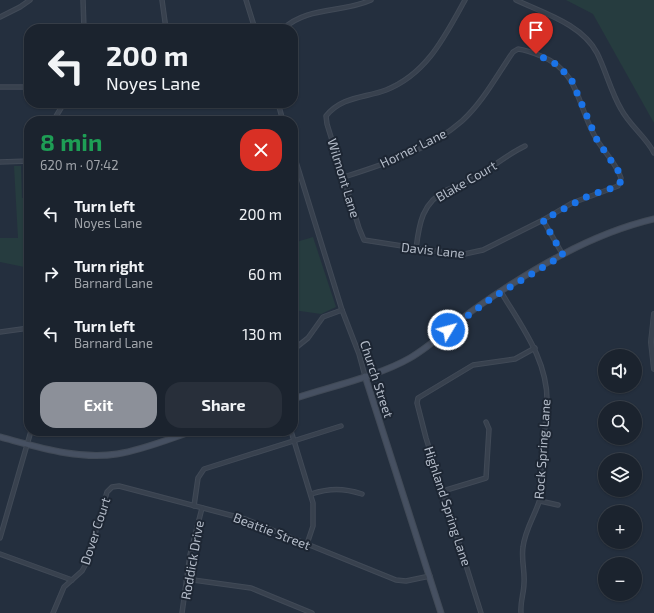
<!DOCTYPE html>
<html lang="en">
<head>
<meta charset="utf-8">
<style>
	:root { --surface:#1b232e; --page:#282f3a; --text:#f1f3f6; --muted:#a0a4aa; --line:#39404a; --accent:#8c9099 }
	body { margin:0; font-family:"Exo 2",sans-serif; background:var(--page); color:var(--text); height:100vh; display:flex; flex-direction:column; font-size:15px; white-space:nowrap }
	* { box-sizing:border-box; margin:0 }
	p { font-size:13px; color:var(--muted) }
	.icon { flex:none; width:22px; height:22px; fill:none; stroke:currentColor; stroke-width:2; stroke-linecap:round; stroke-linejoin:round }
	.map { position:relative; flex:1; overflow:hidden }
	.drawer { position:absolute; left:24px; top:116px; width:274px; height:320px; display:flex; flex-direction:column; background:var(--surface); border-radius:16px; box-shadow:0 1px 3px #0004,0 0 0 1px var(--line) }
	.drawer>* { flex:none }
	.banner { position:absolute; left:24px; top:24px; width:274px; height:84px; border-radius:16px; box-shadow:0 1px 3px #0004,0 0 0 1px var(--line); background:#1b232e; color:var(--text); overflow:hidden }
	.controls { position:absolute; left:598px; top:349px; display:grid; gap:8px }
	.controls a { display:grid; place-items:center; width:44px; height:44px; border-radius:50%; background:var(--surface); box-shadow:0 1px 3px #0004,0 0 0 1px var(--line); font-size:20px }
	.pin { position:absolute; display:grid; place-items:center; width:34px; height:34px; color:#fff; margin:-41px -17px; border-radius:50% 50% 50% 0; rotate:-45deg; box-shadow:0 0 4px #0007 }
	.pin .icon { rotate:45deg }
	.me { position:absolute; width:44px; margin:-22px; rotate:53deg; stroke-linejoin:round; filter:drop-shadow(0 0 3px #0008) }
	.turn { display:flex; align-items:center; gap:14px; height:84px; padding:0 16px; font-size:18px }
	.turn .icon { width:52px; height:52px; stroke-width:2.5 }
	.turn b { display:block; font-size:28px; line-height:34px }
	.round { display:grid; place-items:center; flex:none; width:42px; height:42px; border-radius:16px; background:var(--page) }
	.head { display:flex; align-items:center; justify-content:space-between; height:68px; padding:0 16px }
	h1 { font-size:24px; font-weight:700; line-height:30px; color:#1e9e55 }
	.button { display:flex; gap:8px; margin-top:auto; padding:8px 16px }
	.button a { flex:1; height:46px; border-radius:16px; background:var(--accent); color:#fff; font-size:16px; font-weight:700; line-height:46px; text-align:center }
	.button a+a { background:var(--page); color:var(--text) }
	ul { padding:0; list-style:none }
	li { display:flex; align-items:center; gap:12px; height:60px; padding:0 16px }
	li div { flex:1 }
	li b { display:block; font-size:15px }
	li em { font-style:normal }
	.map>svg:first-child { display:block }
</style>
</head>
<body>
<div class="map">
<svg width="654" height="613" viewBox="0 0 654 613">
	<rect width="100%" height="100%" fill="#242f3e"/>
	<g fill="#263c3f">
		<polygon points="566,0 654,0 654,123 593,14"/>
		<polygon points="14,166 21,166 22,198 29,198 29,268 0,262 0,238 18,238"/>
		<polygon points="313,237 336,307 321,314 293,310 293,243"/>
	</g>
	<g fill="none" stroke-linecap="round" stroke-linejoin="round">
		<g stroke="#414a57" stroke-width="5.5">
			<g id="minor">
				<polyline points="83,0 84,29"/>
				<polyline points="162,0 166,29"/>
				<polyline points="246,0 255,29"/>
				<path d="M 516,0 C 543,13 582,24 597,53 C 606,71 611,92 621,109 C 630,126 646,137 654,153"/>
				<polyline points="0,17 20,7 30,0"/>
				<path d="M 283,29 C 307,6 343,13 371,0"/>
				<polyline points="0,87 29,87"/>
				<polyline points="278,103 283,121"/>
				<polyline points="50,121 55,118 64,103"/>
				<polyline points="293,152 342,310 359,354 365,376"/>
				<polyline points="0,162 29,161"/>
				<path d="M 344,177 C 385,164 429,150 462,121 C 483,102 497,75 513,52 L 518,49 C 526,50 534,53 541,56 C 581,72 577,108 597,140 C 605,153 616,163 621,178 L 618,186 L 572,203 L 543,220 L 483,250 L 460,255 L 364,240 L 359,228 L 327,124 L 326,116 C 342,96 365,98 386,90 C 427,74 445,36 465,0"/>
				<polyline points="543,220 563,255"/>
				<path d="M 416,249 C 419,224 422,202 447,190 C 457,185 468,182 478,176 C 494,166 508,154 525,146"/>
				<path d="M 501,292 C 522,327 549,362 547,405 C 546,423 543,442 541,460 C 540,473 544,488 539,502 C 534,517 525,530 523,547 C 521,559 525,571 524,583 C 524,593 520,602 521,613"/>
				<polyline points="0,332 29,328"/>
				<polyline points="293,350 308,338 323,317 342,310"/>
				<polyline points="291,431 313,503 313,526 307,544"/>
				<polyline points="443,491 486,478 489,429 486,422"/>
				<path d="M 311,494 C 330,488 343,488 362,494"/>
				<polyline points="540,501 558,505"/>
				<polyline points="194,506 198,478 204,469 341,426"/>
				<polyline points="0,538 31,431"/>
				<polyline points="0,554 72,580"/>
				<polyline points="186,579 251,588 312,613"/>
				<polyline points="53,613 64,587 82,571 87,562 107,492 112,487 119,486 245,519 396,580 406,581 430,576"/>
				<polyline points="182,613 190,555 202,508"/>
				<polyline points="481,613 426,438 417,403 418,398 473,365 515,359 535,348"/>
			</g>
		</g>
		<g stroke="#414a57" stroke-width="6">
			<polyline id="tertiary" points="654,314 651,342 654,369"/>
		</g>
		<g stroke="#414a57" stroke-width="7">
			<g id="secondary">
				<polyline points="365,376 441,613"/>
				<path d="M 293,399 C 329,387 379,376 410,358 C 434,344 453,324 476,308 C 529,271 590,234 654,219"/>
				<path d="M 0,437 C 38,447 78,460 117,454 C 143,450 169,439 193,431"/>
			</g>
		</g>
		<use href="#minor" stroke="#38414e" stroke-width="3.5"/>
		<use href="#tertiary" stroke="#38414e" stroke-width="4.5"/>
		<use href="#secondary" stroke="#465061" stroke-width="5"/>
	</g>
	<g fill="none" stroke-linecap="round" stroke-linejoin="round">
		<polyline stroke="#1a73e8" stroke-width="7" stroke-dasharray="0 12.6" points="448,330 492,298 563,255 543,220 588,196 618,186 621,181 619,172 597,140 572,81 558,65 536,54"/>
	</g>
	<g text-anchor="middle" stroke-width="4" stroke-linejoin="round" paint-order="stroke">
		<g font-size="13" fill="#b4bcc9" stroke="#1d2633">
			<text transform="translate(413 148) rotate(-26)" y="5">Horner Lane</text>
			<text transform="translate(344 178) rotate(73)" y="5">Wilmont Lane</text>
			<text transform="translate(466 181) rotate(-30)" y="5">Blake Court</text>
			<text transform="translate(433 250) rotate(6)" y="5">Davis Lane</text>
			<text transform="translate(377 379) rotate(72)" y="5">Church Street</text>
			<text transform="translate(542 449) rotate(-86)" y="5">Rock Spring Lane</text>
			<text transform="translate(448 506) rotate(72)" y="5">Highland Spring Lane</text>
			<text transform="translate(95 531) rotate(-72)" y="5">Dover Court</text>
			<text transform="translate(272 531) rotate(21)" y="5">Beattie Street</text>
			<text transform="translate(192 560) rotate(-80)" y="5">Roddick Drive</text>
		</g>
	</g>
</svg>
<div class="controls">
<a><svg class="icon" aria-label="sound" viewBox="0 0 24 24"><path d="M4 9h4l5-4v14l-5-4H4zM17 9q2 3 0 6"/></svg></a>
<a><svg class="icon" aria-label="search" viewBox="0 0 24 24"><circle cx="10" cy="10" r="6"/><path d="M15 15l6 6"/></svg></a>
<a><svg class="icon" aria-label="layers" viewBox="0 0 24 24"><path d="M12 4l9 5-9 5-9-5zM3 14l9 5 9-5"/></svg></a>
<a>+</a>
<a>−</a>
</div>
<div class="pin" style="left:536px;top:54px;background:#d93025"><svg class="icon" aria-label="arrive" viewBox="0 0 24 24"><path d="M6 21V4h12l-3 4 3 4H6"/></svg></div>
<svg class="me" style="left:448px;top:330px" viewBox="-20 -20 40 40"><circle r="17" fill="#1a73e8" stroke="#fff" stroke-width="3"/><path d="M0-11L8 9 0 5-8 9z" fill="#fff"/></svg>
<div class="banner">
<div class="turn"><svg class="icon" aria-label="left" viewBox="0 0 24 24"><path d="M17 20v-9H6M10 6l-5 5 5 5"/></svg><div><b>200 m</b>Noyes Lane</div></div>
</div>
<section class="drawer">
<div class="head"><div><h1>8 min</h1><p>620 m · 07:42</p></div><a class="round" style="background:#d93025;color:#fff"><svg class="icon" aria-label="close" viewBox="0 0 24 24"><path d="M6 6l12 12M18 6L6 18"/></svg></a></div>
<ul>
<li><svg class="icon" aria-label="left" viewBox="0 0 24 24"><path d="M17 20v-9H6M10 6l-5 5 5 5"/></svg><div><b>Turn left</b><p>Noyes Lane</p></div><em>200 m</em></li>
<li><svg class="icon" aria-label="right" viewBox="0 0 24 24"><path d="M7 20v-9h11M14 6l5 5-5 5"/></svg><div><b>Turn right</b><p>Barnard Lane</p></div><em>60 m</em></li>
<li><svg class="icon" aria-label="left" viewBox="0 0 24 24"><path d="M17 20v-9H6M10 6l-5 5 5 5"/></svg><div><b>Turn left</b><p>Barnard Lane</p></div><em>130 m</em></li>
</ul>
<div class="button"><a>Exit</a><a>Share</a></div>
</section>
</div>
</body>
</html>
